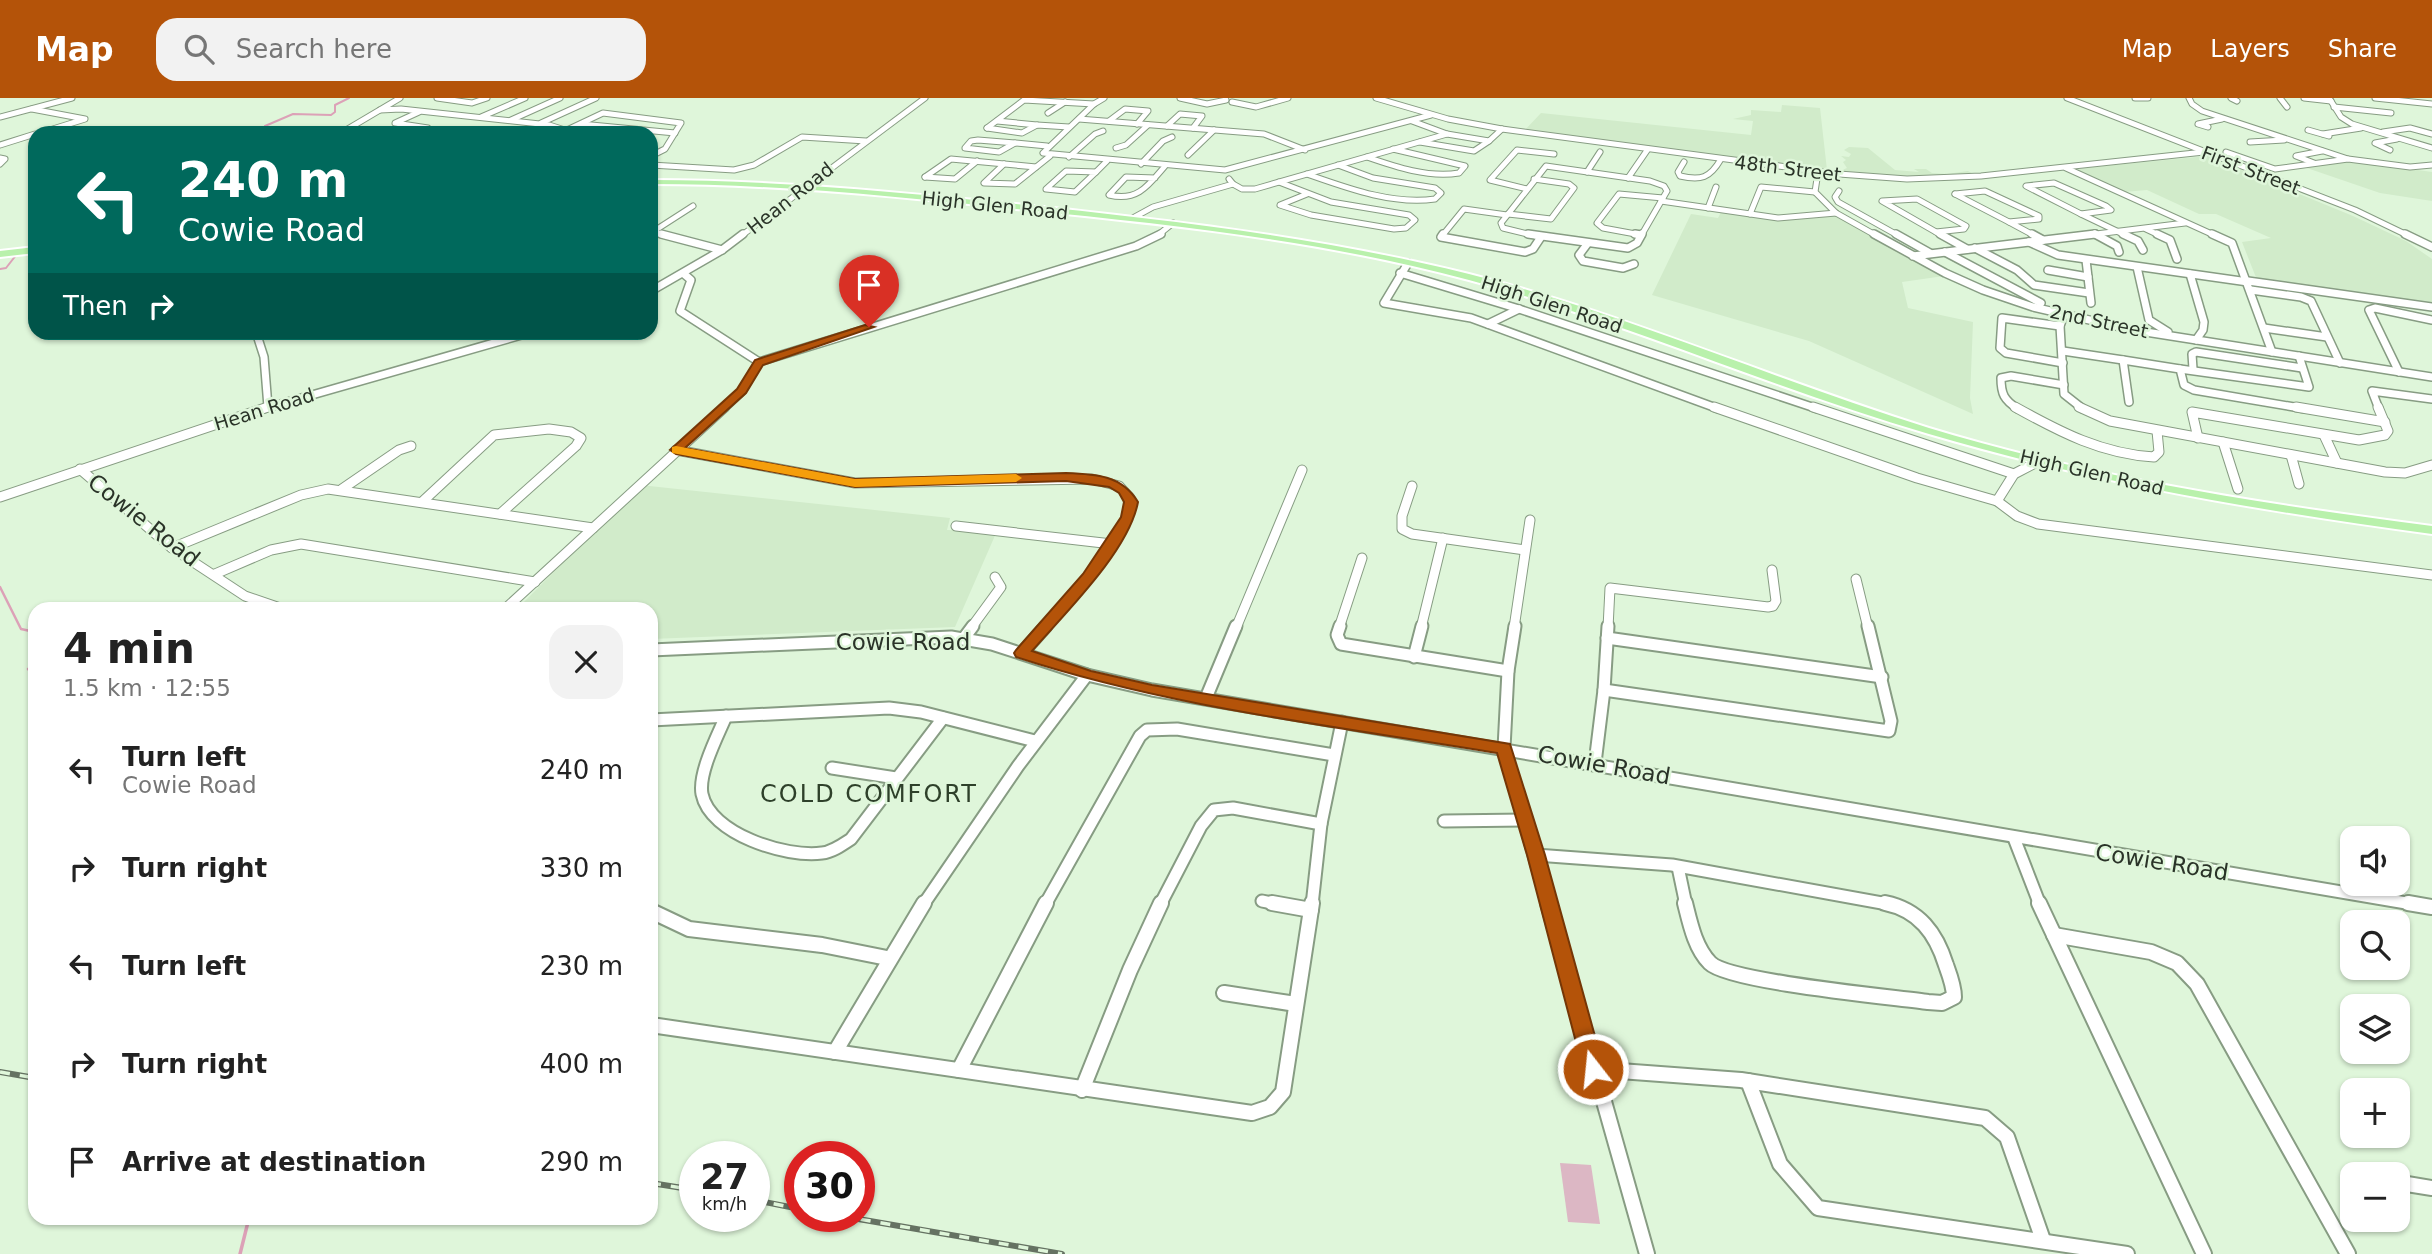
<!DOCTYPE html>
<html lang="en">
<head>
<meta charset="utf-8">
<style>
	:root { --surface:#fff; --page:#f2f2f2; --text:#222; --muted:#767676; --accent:#b45309 }
	body { margin:0; font-family:"DejaVu Sans",sans-serif; background:var(--page); color:var(--text); height:100vh; display:flex; flex-direction:column; font-size:26px; white-space:nowrap }
	* { box-sizing:border-box; margin:0 }
	p { font-size:23px; color:var(--muted) }
	.icon { flex:none; width:38px; height:38px; fill:none; stroke:currentColor; stroke-width:2; stroke-linecap:round; stroke-linejoin:round }
	.map { position:relative; flex:1; overflow:hidden }
	.panel { position:absolute; left:28px; top:504px; width:630px; height:623px; display:flex; flex-direction:column; background:var(--surface); border-radius:21px; box-shadow:0 2px 5px #0004 }
	.panel>* { flex:none }
	.banner { position:absolute; left:28px; top:28px; width:630px; height:214px; border-radius:21px; box-shadow:0 2px 5px #0004; background:#00695c; color:#fff; overflow:hidden }
	.fabs { position:absolute; left:2340px; top:728px; display:grid; gap:14px }
	.fabs a { display:grid; place-items:center; width:70px; height:70px; border-radius:14px; background:var(--surface); box-shadow:0 2px 5px #0004; font-size:35px }
	.speed { position:absolute; left:679px; top:1043px; display:flex; gap:14px; font-size:35px; font-weight:700; text-align:center }
	.speed>* { display:grid; place-content:center; width:91px; height:91px; border-radius:50%; background:var(--surface); box-shadow:0 2px 5px #0004; line-height:1 }
	.speed small { font-size:18px; font-weight:400 }
	.speed .limit { border:10px solid #d22; background:#fff; color:#111 }
	.pin { position:absolute; display:grid; place-items:center; width:60px; height:60px; color:#fff; margin:-72px -30px; border-radius:50% 50% 50% 0; rotate:-45deg; box-shadow:0 0 7px #0007 }
	.pin .icon { rotate:45deg }
	.me { position:absolute; width:77px; margin:-38px; rotate:344deg; stroke-linejoin:round; filter:drop-shadow(0 0 5px #0008) }
	.turn { display:flex; align-items:center; gap:24px; height:147px; padding:0 35px; font-size:32px }
	.turn .icon { width:91px; height:91px; stroke-width:2.5 }
	.turn b { display:block; font-size:49px; line-height:60px }
	.then { display:flex; align-items:center; height:66px; padding:0 35px; background:#0003; gap:14px; font-size:26px }
	.round { display:grid; place-items:center; flex:none; width:74px; height:74px; border-radius:21px; background:var(--page) }
	.headline { display:flex; align-items:center; justify-content:space-between; height:119px; padding:0 35px }
	h1 { font-size:42px; font-weight:700; line-height:52px }
	ul { padding:0; list-style:none }
	li { display:flex; align-items:center; gap:21px; height:98px; padding:0 35px }
	li div { flex:1 }
	li b { display:block; font-size:26px }
	li em { font-style:normal }
	header { display:flex; align-items:center; gap:42px; box-sizing:border-box; height:98px; padding:0 35px; background:var(--accent); color:#fff }
	header strong { font-size:33px }
	nav { display:flex; gap:38px; margin-inline-start:auto; font-size:24px }
	.search { width:490px; height:63px; background:var(--page); display:flex; align-items:center; gap:18px; box-sizing:border-box; padding:0 24px; border-radius:21px; color:var(--muted); font-size:26px }
	.map>svg:first-child { display:block }
</style>
</head>
<body>
<header>
<strong>Map</strong>
<div class="search"><svg class="icon" aria-label="search" viewBox="0 0 24 24"><circle cx="10" cy="10" r="6"/><path d="M15 15l6 6"/></svg>Search here</div>
<nav><a>Map</a><a>Layers</a><a>Share</a></nav>
</header>
<div class="map">
<svg width="2432" height="1156" viewBox="0 0 2432 1156">
	<rect width="100%" height="100%" fill="#dff6da"/>
	<g fill="#d1ebca">
		<polygon points="1782,7 1820,10 1827,72 1838,74 1847,70 1843,64 1846,62 1841,58 1849,59 1851,56 1844,52 1849,49 1868,50 1895,72 1919,74 1914,71 1926,71 1932,75 1947,76 1968,73 1975,77 2008,72 2012,74 1925,82 1856,78 1523,34 1541,15 1751,37 1753,23 1733,21 1751,17 1751,12 1781,14"/>
		<polygon points="2207,58 2353,118 2406,143 2432,161 2432,207 2257,182 2242,144 2271,140 2216,116 2199,116 2147,92 2124,94 2073,71"/>
		<polygon points="2348,62 2432,74 2432,103 2380,95 2304,69"/>
		<polygon points="1721,114 1771,121 1831,114 1944,178 1902,184 1908,210 1973,224 1970,300 1973,316 1809,243 1652,197 1691,116 1718,120"/>
		<polygon points="640,387 950,420 947,432 997,433 955,529 651,541 651,511 517,511"/>
	</g>
	<polygon fill="#dcb7c4" points="1560,1065 1591,1067 1600,1126 1568,1124"/>
	<g fill="none" stroke-linecap="round" stroke-linejoin="round">
		<g stroke="#dca1b7" stroke-width="2">
			<polyline points="260,35 266,32 265,28 293,16 331,17 335,14 335,7 349,0"/>
			<polyline points="26,151 35,146"/>
			<polyline points="0,171 6,170 17,156"/>
		</g>
		<g stroke="#dca1b7" stroke-width="2.5">
			<polyline points="0,489 21,531 35,534"/>
			<polyline points="35,568 28,571 35,578"/>
		</g>
		<polyline stroke="#dca1b7" stroke-width="3.5" points="240,1156 249,1120"/>
		<g stroke="#879c83" stroke-width="7">
			<g id="minor-far4">
				<polyline points="437,0 472,5 487,0"/>
				<polyline points="1104,0 1094,6 1043,55 1225,72 1431,17"/>
				<polyline points="1180,0 1207,6 1226,2"/>
				<polyline points="1376,0 1448,21 1502,31 1839,76 1907,81 1981,78 2204,54"/>
				<polyline points="2067,0 2355,112 2409,138"/>
				<polyline points="2135,0 2148,0"/>
				<polyline points="2189,0 2192,6 2202,13 2348,61 2275,71 2226,54"/>
				<polyline points="2231,0 2237,3"/>
				<polyline points="2280,0 2287,9"/>
				<polyline points="2304,0 2331,3"/>
				<polyline points="2329,0 2341,19 2352,26 2432,50"/>
				<polyline points="2375,0 2432,6"/>
				<polyline points="1232,4 1256,9 1288,0"/>
				<polyline points="2334,9 2391,15"/>
				<polyline points="32,11 85,21 40,35"/>
				<polyline points="380,12 401,11 549,27 574,35"/>
				<polyline points="1048,15 1065,4"/>
				<polyline points="0,19 72,0"/>
				<polyline points="481,19 525,0"/>
				<polyline points="1079,21 1264,36 1305,52"/>
				<polyline points="511,22 560,0"/>
				<polyline points="997,23 1037,27"/>
				<polyline points="1109,23 1125,11 1148,13 1137,26"/>
				<polyline points="1412,23 1447,36 1489,43 1502,31"/>
				<polyline points="541,25 596,0"/>
				<polyline points="581,26 675,35"/>
				<polyline points="1167,28 1180,16 1202,18 1193,30"/>
				<polyline points="2208,29 2198,26 2222,21"/>
				<polyline points="987,30 1024,2 1094,6"/>
				<polyline points="987,30 1022,35 1037,27 1069,29"/>
				<polyline points="567,32 603,15 681,25 665,51 651,58"/>
				<polyline points="2308,32 2329,38"/>
				<polyline points="2383,34 2410,30 2432,36"/>
				<polyline points="341,35 400,0"/>
				<polyline points="418,35 428,30 395,25 419,14"/>
				<polyline points="2323,36 2361,30"/>
				<polygon points="978,42 1015,45 999,54 965,50 971,43"/>
				<polyline points="1420,44 1474,53 1489,43"/>
				<polyline points="2250,44 2284,42"/>
				<polyline points="1015,45 1047,48"/>
				<polyline points="0,47 35,36"/>
				<polyline points="1116,50 1126,47 1148,27"/>
				<polyline points="2390,52 2375,45 2397,41"/>
				<polyline points="1188,57 1214,32"/>
				<polyline points="1069,59 1095,36 1103,33"/>
				<path d="M 1367,59 C 1396,69 1428,80 1459,75 L 1465,68 L 1393,51"/>
				<polyline points="0,60 5,61 0,66"/>
				<polyline points="2348,61 2410,69 2432,67"/>
				<path d="M 1684,64 L 1678,74 L 1680,78 C 1701,83 1710,80 1721,61"/>
				<polyline points="2314,65 2296,58 2322,53"/>
				<polyline points="1004,66 984,85 1015,86 1050,58"/>
				<polyline points="1141,66 1163,43 1172,39"/>
				<polyline points="651,67 734,72 754,67 802,39 866,43"/>
				<polyline points="2066,70 2216,138"/>
				<polygon points="1066,73 1096,74 1075,94 1046,91"/>
				<polyline points="1096,74 1107,63"/>
				<polyline points="1587,74 1600,54"/>
				<polyline points="1818,74 1815,94 1836,115 1877,138"/>
				<path d="M 1307,76 C 1347,90 1392,107 1435,101 L 1441,95 L 1435,90 L 1373,80 L 1338,67"/>
				<polyline points="925,79 951,61 1036,69"/>
				<polyline points="925,79 955,81 977,63"/>
				<path d="M 1155,80 L 1126,79 L 1109,97 C 1137,104 1148,88 1165,68"/>
				<polyline points="1628,80 1648,51"/>
				<polyline points="1279,84 1331,104 1409,117 1415,122 1406,130 1394,131 1311,117 1280,107 1307,96"/>
				<polygon points="2054,85 2106,108 2111,112 2081,116 2026,88"/>
				<polyline points="1233,86 1242,91 1255,91 1447,36"/>
				<polyline points="1527,91 1490,82 1517,52 1554,56"/>
				<polyline points="1839,93 1835,99 1838,104 1899,138"/>
				<polyline points="1955,96 1985,93 2039,118 2039,121 2009,124 2035,138"/>
				<polyline points="1955,96 2009,124"/>
				<polygon points="1917,101 1966,128 1964,131 1936,134 1882,103"/>
				<polyline points="1661,103 1778,120 1836,115"/>
				<polyline points="1708,110 1716,89"/>
				<polyline points="1508,116 1551,121 1574,90 1569,86 1534,81"/>
				<polyline points="1750,116 1761,89 1815,94"/>
				<polyline points="2081,116 2127,138"/>
				<polyline points="1131,121 1153,109 1233,86 1229,81"/>
				<polyline points="2146,131 2161,138"/>
				<polyline points="653,134 667,138"/>
				<polyline points="1936,134 1943,138"/>
				<polyline points="651,135 693,108"/>
				<polyline points="2095,136 2098,138"/>
				<polyline points="1641,137 1603,130 1597,125 1619,96 1663,100"/>
				<polyline points="741,138 925,0"/>
				<polyline points="1157,138 1173,125"/>
				<polyline points="1442,138 1464,111 1507,117"/>
				<polyline points="1536,138 1503,130 1501,125 1546,68 1650,83 1664,88 1667,93 1641,138"/>
				<polyline points="2080,138 2185,125"/>
			</g>
		</g>
		<g stroke="#879c83" stroke-width="10">
			<g id="minor-far3">
				<polyline points="661,136 722,152"/>
				<polyline points="1443,136 1441,139 1525,154 1533,151 1541,139"/>
				<polyline points="1528,136 1628,150 1637,145 1642,136"/>
				<polyline points="1635,136 1641,137"/>
				<polyline points="1874,136 1945,175 1983,192 2033,209 2133,232 2432,279"/>
				<polyline points="1896,136 1930,155"/>
				<polyline points="1940,136 1967,151"/>
				<polyline points="2032,136 2043,142"/>
				<polyline points="2095,136 2117,148 2119,154"/>
				<polyline points="2123,136 2138,143 2143,152"/>
				<polyline points="2157,136 2170,142 2177,161"/>
				<polyline points="2212,136 2232,145 2272,254"/>
				<polyline points="2405,136 2432,149"/>
				<polyline points="2029,144 2058,157 2248,184"/>
				<polyline points="1588,145 1579,157 1583,163 1623,170 1634,166"/>
				<polyline points="1975,150 2017,172 2034,187 2089,195"/>
				<polyline points="1945,154 2041,205"/>
				<polyline points="1913,158 2095,136"/>
				<polyline points="2086,162 2091,205"/>
				<polyline points="1408,165 1384,205 1471,220 1719,311"/>
				<polyline points="2137,169 2149,222 2168,234"/>
				<polyline points="2048,172 2088,179"/>
				<polyline points="1400,175 1519,211 1818,311"/>
				<polyline points="684,176 691,182 680,213 759,264"/>
				<polyline points="2190,176 2204,224 2203,232 2196,242"/>
				<polyline points="2248,183 2432,209"/>
				<polyline points="2251,192 2301,199 2311,203 2340,265"/>
				<polyline points="651,193 722,152 743,136"/>
				<polyline points="2064,217 2060,228 2064,296 2083,311"/>
				<polyline points="1488,226 1519,211"/>
				<polyline points="2060,228 2002,220 2000,250 2006,255 2063,265"/>
				<polyline points="2264,230 2327,239"/>
				<polyline points="256,234 264,259 268,309"/>
				<polyline points="2063,253 2123,262"/>
				<polyline points="2180,271 2309,289 2299,258"/>
				<polyline points="2193,271 2192,256 2196,254 2302,270"/>
				<polyline points="2399,274 2369,212 2375,210 2432,222"/>
				<polyline points="2129,304 2123,262 2180,271 2184,287 2194,292 2306,311"/>
				<polyline points="263,311 532,234"/>
				<polyline points="723,311 742,293 759,264 1136,148 1161,136"/>
				<path d="M 2018,311 C 2004,302 2001,296 2001,280 L 2011,278 L 2064,287"/>
				<polyline points="2379,311 2372,293 2432,301"/>
			</g>
		</g>
		<g stroke="#879c83" stroke-width="11">
			<g id="minor-far2">
				<polyline points="1714,309 1917,380 1997,403 2017,418 2038,426 2432,477"/>
				<polyline points="1813,309 2014,376"/>
				<path d="M 2015,309 C 2060,334 2102,356 2154,359 L 2159,354 L 2157,333"/>
				<polyline points="2079,309 2110,323 2385,374 2405,375 2432,367"/>
				<polyline points="2296,309 2385,324"/>
				<polyline points="2324,337 2337,365"/>
				<polyline points="2198,340 2192,314 2359,342 2385,337 2388,333 2378,309"/>
				<polyline points="2223,344 2238,391"/>
				<path d="M 676,352 L 855,385 L 1092,381 L 1119,388 L 1130,400 C 1128,444 1073,498 1045,530"/>
				<polyline points="2291,357 2299,386"/>
				<polyline points="80,371 172,450 245,498 283,511"/>
				<polyline points="1412,388 1402,418 1402,431 1412,436 1525,452"/>
				<polyline points="342,391 399,352 411,348"/>
				<polyline points="0,399 268,309"/>
				<polyline points="1997,403 2014,376 2039,363"/>
				<polyline points="422,404 494,337 549,331 571,334 581,340 576,348 500,416"/>
				<polyline points="956,428 1112,446"/>
				<polyline points="172,450 301,397 328,391 593,430"/>
				<polyline points="215,476 271,452 301,446 535,484"/>
				<polyline points="1856,481 1868,530"/>
				<polyline points="505,511 725,309"/>
				<polyline points="971,530 1001,489 995,479"/>
				<polyline points="1236,530 1302,372"/>
				<polyline points="1339,530 1362,460"/>
				<polyline points="1421,530 1443,440"/>
				<polyline points="1514,530 1530,422"/>
				<polyline points="1608,530 1610,490 1768,509 1773,508 1776,503 1772,472"/>
			</g>
		</g>
		<g stroke="#879c83" stroke-width="15">
			<g id="minor-far1">
				<polyline points="1340,528 1337,537 1341,546 1508,573"/>
				<polyline points="1515,528 1508,573 1504,650 1548,807"/>
				<polyline points="964,540 973,528"/>
				<polyline points="1607,540 1882,579"/>
				<polyline points="651,552 951,539 992,546 1087,577 1152,592 2418,807"/>
				<polyline points="1022,555 1046,528"/>
				<polyline points="1414,559 1422,528"/>
				<polyline points="1604,592 1889,633 1891,623 1868,528"/>
				<polyline points="1206,600 1236,528"/>
				<path d="M 726,618 C 718,637 698,675 702,696 C 710,736 786,760 822,755 C 832,754 842,747 851,741 L 943,620"/>
				<polyline points="651,622 889,610 921,614 1035,643"/>
				<polyline points="1595,665 1604,592 1608,528"/>
				<polyline points="832,670 896,680"/>
				<polyline points="1444,723 1525,722"/>
				<polyline points="2014,740 2040,807"/>
				<polyline points="1536,757 1672,767 1893,807"/>
				<polyline points="1678,769 1686,807"/>
				<polyline points="1262,803 1282,807"/>
				<polyline points="923,807 1018,668 1087,577"/>
				<polyline points="1045,807 1140,638 1147,632 1177,631 1334,657"/>
				<polyline points="1160,807 1201,728 1214,712 1233,710 1321,726"/>
				<polyline points="1312,807 1321,726 1342,624"/>
			</g>
		</g>
		<g stroke="#879c83" stroke-width="18">
			<g id="minor">
				<polyline points="1272,805 1311,812"/>
				<polyline points="1548,805 1647,1156"/>
				<path d="M 1685,805 C 1690,825 1695,850 1710,865 C 1729,884 1892,899 1928,904 L 1942,905 L 1954,899 C 1954,888 1950,878 1946,867 C 1936,835 1919,812 1885,805"/>
				<polyline points="2039,805 2204,1156"/>
				<polyline points="2408,805 2432,809"/>
				<polyline points="651,813 689,831 822,847 887,860"/>
				<polyline points="2054,837 2151,854 2177,865 2197,886 2348,1156"/>
				<polyline points="1224,895 1296,906"/>
				<polyline points="651,927 1252,1015 1270,1009 1283,994 1312,805"/>
				<polyline points="835,954 924,805"/>
				<polyline points="1593,971 1741,982 1985,1020 2007,1039 2043,1142"/>
				<polyline points="959,972 1046,805"/>
				<polyline points="1748,983 1780,1066 1818,1110 2127,1156"/>
				<polyline points="1082,992 1130,872 1161,805"/>
				<polyline points="2407,1086 2432,1090"/>
			</g>
		</g>
		<g stroke="#fff" stroke-width="4">
			<g id="major">
				<path d="M 651,82 C 773,82 895,94 1016,106 C 1168,122 1320,139 1469,176 C 1626,216 1775,282 1929,330 C 2093,380 2263,406 2432,428 L 2432,436 C 2262,413 2094,385 1929,336 C 1774,291 1625,224 1469,182 C 1324,143 1174,127 1026,112 C 901,99 776,86 651,86 Z"/>
				<polygon points="35,149 35,155 0,159 0,153"/>
			</g>
		</g>
		<use href="#minor-far4" stroke="#fff" stroke-width="5"/>
		<use href="#minor-far3" stroke="#fff" stroke-width="7"/>
		<use href="#minor-far2" stroke="#fff" stroke-width="9"/>
		<use href="#minor-far1" stroke="#fff" stroke-width="11"/>
		<use href="#minor" stroke="#fff" stroke-width="14"/>
		<use href="#major" fill="#b9f1ac" fill-rule="evenodd"/>
		<g stroke="#657262" stroke-width="6">
			<g id="rail">
				<polyline points="0,974 35,980"/>
				<polyline points="651,1085 695,1092"/>
				<polyline points="754,1102 800,1111"/>
				<polyline points="841,1118 1062,1156"/>
			</g>
		</g>
		<use href="#rail" stroke="#dff6da" stroke-width="3.5" stroke-dasharray="10" stroke-linecap="butt"/>
	</g>
	<path fill="#b45309" stroke="#753606" stroke-width="2" d="M 865,227 L 874,229 L 763,267 L 746,295 L 685,350 L 855,381 L 1066,375 C 1095,376 1122,377 1138,404 C 1129,453 1065,515 1032,553 L 1091,573 L 1152,587 L 1510,646 L 1545,757 L 1604,971 L 1601,978 L 1593,980 L 1586,978 L 1583,971 L 1527,757 L 1497,655 C 1336,628 1171,610 1016,559 L 1014,555 L 1016,552 L 1083,476 L 1121,419 L 1124,404 L 1119,395 L 1109,389 L 1066,383 L 855,389 L 676,356 L 670,352 L 737,291 L 755,262 Z"/>
	<polygon fill="#f59e0b" points="676,348 855,381 1016,376 1022,380 1016,384 855,389 672,355 672,349"/>
	<g text-anchor="middle" stroke-width="5" stroke-linejoin="round" paint-order="stroke">
		<g font-size="19" fill="#2a3328" stroke="#dff6da">
			<text transform="translate(1788 70) rotate(7)" y="7">48th Street</text>
			<text transform="translate(2251 72) rotate(21)" y="7">First Street</text>
			<text transform="translate(790 100) rotate(-38)" y="7">Hean Road</text>
			<text transform="translate(995 107) rotate(6)" y="7">High Glen Road</text>
			<text transform="translate(1552 206) rotate(18)" y="7">High Glen Road</text>
			<text transform="translate(2099 223) rotate(12)" y="7">2nd Street</text>
			<text transform="translate(264 311) rotate(-17)" y="7">Hean Road</text>
			<text transform="translate(2092 374) rotate(13)" y="7">High Glen Road</text>
		</g>
		<g font-size="23" fill="#2a3328" stroke="#dff6da">
			<text transform="translate(144 422) rotate(38)" y="8">Cowie Road</text>
			<text x="903" y="552">Cowie Road</text>
			<text transform="translate(1604 667) rotate(10)" y="8">Cowie Road</text>
			<text transform="translate(2162 764) rotate(9)" y="8">Cowie Road</text>
		</g>
		<g font-size="24" letter-spacing="2" fill="#2e402a" stroke="#dff6da">
			<text x="869" y="704">COLD COMFORT</text>
		</g>
	</g>
</svg>
<div class="fabs">
<a><svg class="icon" aria-label="sound" viewBox="0 0 24 24"><path d="M4 9h4l5-4v14l-5-4H4zM17 9q2 3 0 6"/></svg></a>
<a><svg class="icon" aria-label="search" viewBox="0 0 24 24"><circle cx="10" cy="10" r="6"/><path d="M15 15l6 6"/></svg></a>
<a><svg class="icon" aria-label="layers" viewBox="0 0 24 24"><path d="M12 4l9 5-9 5-9-5zM3 14l9 5 9-5"/></svg></a>
<a>+</a>
<a>−</a>
</div>
<div class="speed"><div>27<small>km/h</small></div><div class="limit">30</div></div>
<div class="pin" style="left:869px;top:229px;background:#d93025"><svg class="icon" aria-label="arrive" viewBox="0 0 24 24"><path d="M6 21V4h12l-3 4 3 4H6"/></svg></div>
<svg class="me" style="left:1593px;top:971px" viewBox="-20 -20 40 40"><circle r="17" fill="#b45309" stroke="#fff" stroke-width="3"/><path d="M0-11L8 9 0 5-8 9z" fill="#fff"/></svg>
<div class="banner">
<div class="turn"><svg class="icon" aria-label="left" viewBox="0 0 24 24"><path d="M17 20v-9H6M10 6l-5 5 5 5"/></svg><div><b>240 m</b>Cowie Road</div></div>
<div class="then">Then<svg class="icon" aria-label="right" viewBox="0 0 24 24"><path d="M7 20v-9h11M14 6l5 5-5 5"/></svg></div>
</div>
<section class="panel">
<div class="headline"><div><h1>4 min</h1><p>1.5 km · 12:55</p></div><a class="round"><svg class="icon" aria-label="close" viewBox="0 0 24 24"><path d="M6 6l12 12M18 6L6 18"/></svg></a></div>
<ul>
<li><svg class="icon" aria-label="left" viewBox="0 0 24 24"><path d="M17 20v-9H6M10 6l-5 5 5 5"/></svg><div><b>Turn left</b><p>Cowie Road</p></div><em>240 m</em></li>
<li><svg class="icon" aria-label="right" viewBox="0 0 24 24"><path d="M7 20v-9h11M14 6l5 5-5 5"/></svg><div><b>Turn right</b></div><em>330 m</em></li>
<li><svg class="icon" aria-label="left" viewBox="0 0 24 24"><path d="M17 20v-9H6M10 6l-5 5 5 5"/></svg><div><b>Turn left</b></div><em>230 m</em></li>
<li><svg class="icon" aria-label="right" viewBox="0 0 24 24"><path d="M7 20v-9h11M14 6l5 5-5 5"/></svg><div><b>Turn right</b></div><em>400 m</em></li>
<li><svg class="icon" aria-label="arrive" viewBox="0 0 24 24"><path d="M6 21V4h12l-3 4 3 4H6"/></svg><div><b>Arrive at destination</b></div><em>290 m</em></li>
</ul>
</section>
</div>
</body>
</html>
